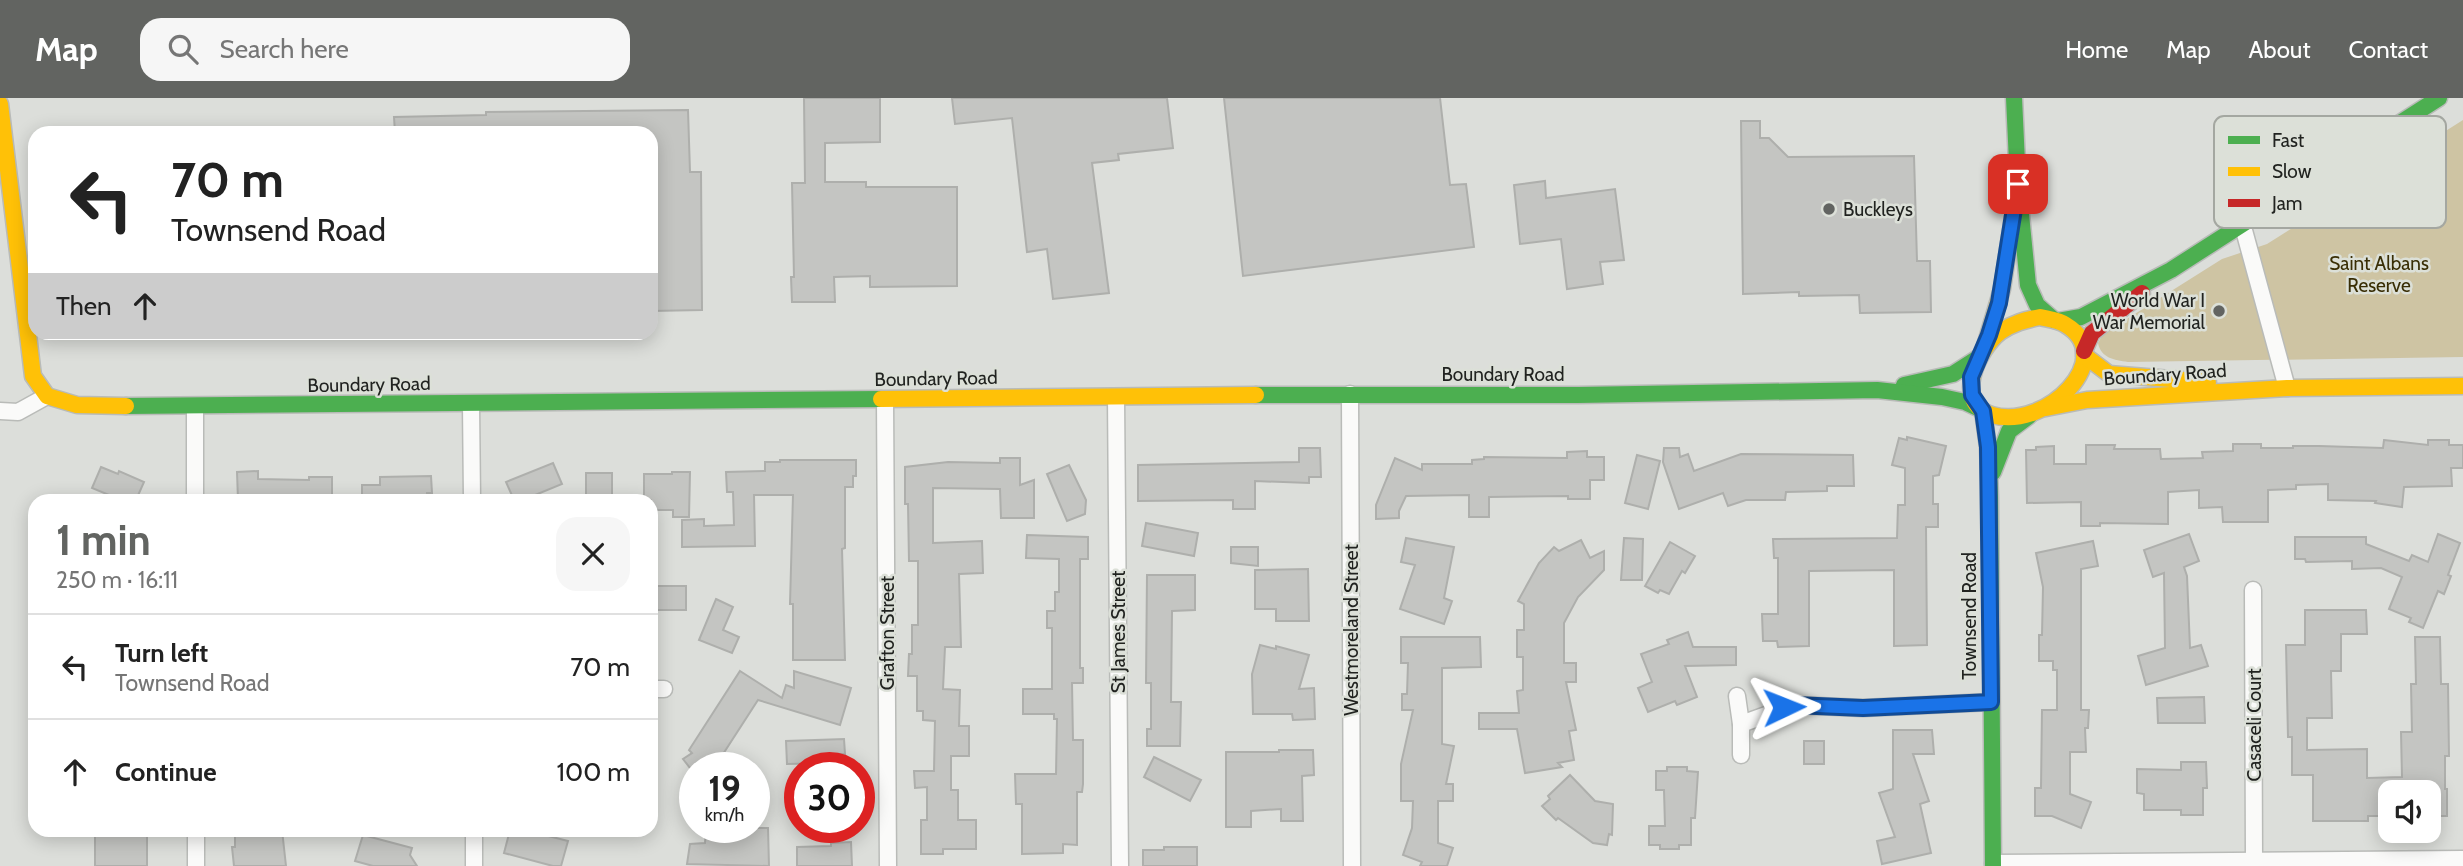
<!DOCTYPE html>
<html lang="en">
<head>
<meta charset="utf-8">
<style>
	:root { --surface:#fff; --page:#f6f6f6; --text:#222; --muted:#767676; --line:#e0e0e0; --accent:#626461 }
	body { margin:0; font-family:Cabin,sans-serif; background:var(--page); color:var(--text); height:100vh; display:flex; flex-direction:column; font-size:26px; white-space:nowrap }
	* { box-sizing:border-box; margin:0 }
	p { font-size:23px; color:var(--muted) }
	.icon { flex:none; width:38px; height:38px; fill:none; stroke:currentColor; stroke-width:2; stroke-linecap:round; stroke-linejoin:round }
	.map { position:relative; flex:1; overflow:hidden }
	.details { position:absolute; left:28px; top:396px; width:630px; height:343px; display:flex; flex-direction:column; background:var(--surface); border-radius:21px; box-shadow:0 4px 18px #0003 }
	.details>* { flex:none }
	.top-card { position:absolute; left:28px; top:28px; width:630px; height:214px; border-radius:21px; box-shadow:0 4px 18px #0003; background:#fff; color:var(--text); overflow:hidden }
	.tools { position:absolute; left:2378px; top:682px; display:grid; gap:14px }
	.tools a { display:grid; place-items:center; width:63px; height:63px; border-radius:14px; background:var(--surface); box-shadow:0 4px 18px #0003; font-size:35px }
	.speed { position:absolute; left:679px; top:654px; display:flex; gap:14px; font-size:35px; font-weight:700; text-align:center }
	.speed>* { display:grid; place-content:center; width:91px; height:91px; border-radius:50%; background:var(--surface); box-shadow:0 4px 18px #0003; line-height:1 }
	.speed small { font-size:18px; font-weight:400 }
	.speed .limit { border:10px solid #d22; background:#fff; color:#111 }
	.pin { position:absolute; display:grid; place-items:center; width:60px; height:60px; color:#fff; margin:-30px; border-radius:14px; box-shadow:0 4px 10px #0006 }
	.me { position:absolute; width:77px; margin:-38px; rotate:88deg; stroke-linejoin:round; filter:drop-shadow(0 0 5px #0008) }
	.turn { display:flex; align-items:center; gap:24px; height:147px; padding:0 28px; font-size:32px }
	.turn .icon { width:91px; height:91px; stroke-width:2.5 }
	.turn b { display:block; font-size:49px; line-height:60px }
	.then { display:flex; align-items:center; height:66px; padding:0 28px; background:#0003; gap:14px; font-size:26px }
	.round { display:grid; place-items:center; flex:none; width:74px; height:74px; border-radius:21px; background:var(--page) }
	.overview { display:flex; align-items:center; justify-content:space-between; height:119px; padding:0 28px }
	h1 { font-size:42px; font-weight:700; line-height:52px; color:var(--accent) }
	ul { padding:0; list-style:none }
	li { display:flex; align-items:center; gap:21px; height:105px; padding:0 28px; border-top:2px solid var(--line) }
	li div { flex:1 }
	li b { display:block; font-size:26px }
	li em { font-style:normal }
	header { display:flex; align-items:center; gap:42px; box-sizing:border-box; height:98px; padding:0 35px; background:var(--accent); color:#fff }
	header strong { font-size:33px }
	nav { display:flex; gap:38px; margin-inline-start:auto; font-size:24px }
	.search { width:490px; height:63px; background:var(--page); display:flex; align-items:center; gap:18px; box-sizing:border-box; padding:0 24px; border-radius:21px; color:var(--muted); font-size:26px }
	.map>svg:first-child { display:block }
</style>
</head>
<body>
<header>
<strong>Map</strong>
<div class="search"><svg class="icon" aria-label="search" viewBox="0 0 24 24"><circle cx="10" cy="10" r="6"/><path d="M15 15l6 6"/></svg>Search here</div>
<nav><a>Home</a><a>Map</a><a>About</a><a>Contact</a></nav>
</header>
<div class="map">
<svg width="2463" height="768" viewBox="0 0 2463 768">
	<rect width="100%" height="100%" fill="#dcdeda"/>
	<path fill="#cec4a3" d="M 2463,22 L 2463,259 L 2128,264 C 2114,262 2101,260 2098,245 L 2103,236 L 2222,161 L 2267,146 Z"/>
	<g fill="#c4c5c2" stroke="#aeafac" stroke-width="2">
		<polygon points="804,0 880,0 880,44 825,45 825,84 866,84 866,89 957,89 957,188 870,189 870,178 834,179 835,204 792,204 791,179 794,179 792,85 805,85"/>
		<polygon points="952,0 1167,0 1173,50 1118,56 1119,62 1092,65 1109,195 1053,201 1047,151 1027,154 1012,20 955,26"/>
		<polygon points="1224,0 1440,0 1450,87 1466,86 1474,149 1243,178"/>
		<polygon points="688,12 690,74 701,74 702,212 651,213 651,35 395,35 394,19 486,17 486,14"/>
		<polygon points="1741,23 1760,23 1760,40 1769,40 1788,59 1914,58 1917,163 1930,163 1931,214 1860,215 1859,197 1799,198 1799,194 1743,196"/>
		<polygon points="1545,83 1546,100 1615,91 1624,162 1600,164 1603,186 1567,191 1561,141 1520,146 1514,87"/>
		<polygon points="1907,339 1946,348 1939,377 1933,378 1933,406 1938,406 1938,429 1926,429 1927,547 1894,548 1894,472 1809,473 1809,548 1778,549 1777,543 1763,543 1762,516 1778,516 1778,460 1774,460 1773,441 1897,440 1898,407 1905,407 1905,370 1892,367 1899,340 1907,342"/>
		<polygon points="2384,342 2428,347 2428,342 2449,342 2449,347 2463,347 2463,370 2451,370 2452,388 2404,389 2402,409 2375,405 2376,403 2328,402 2328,386 2296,387 2296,391 2268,392 2268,424 2223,424 2222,409 2199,410 2199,392 2168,394 2168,426 2100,425 2100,428 2081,428 2081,404 2027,405 2026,352 2036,352 2036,349 2054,348 2054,366 2086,366 2086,347 2115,347 2114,351 2160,351 2161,361 2203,360 2202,354 2233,353 2233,346 2261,346 2261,350 2293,350 2293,348 2319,348 2383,350"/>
		<polygon points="1299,350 1320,350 1321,379 1309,379 1309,385 1255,383 1255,411 1233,411 1233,402 1138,403 1138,367 1299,364"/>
		<polygon points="1664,350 1679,350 1680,359 1688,356 1694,373 1741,356 1853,357 1854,388 1827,388 1827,393 1786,394 1785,402 1746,402 1728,408 1723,395 1679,411 1663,364"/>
		<polygon points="1587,353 1587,359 1604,359 1604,382 1590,382 1590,401 1568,401 1568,398 1489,399 1489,419 1469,419 1469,397 1406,398 1399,413 1399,420 1376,421 1376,407 1395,360 1422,372 1422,366 1472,366 1472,362 1484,361 1484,359 1567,360 1567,354"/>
		<polygon points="1637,357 1660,363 1648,411 1625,405"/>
		<polygon points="1000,360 1020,360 1020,387 1034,382 1034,420 1001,420 1000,391 933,390 933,445 982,443 983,475 959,476 961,549 945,549 943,591 960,592 959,628 969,628 969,658 951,658 951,692 958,692 958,722 976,722 976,751 943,751 943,756 921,756 921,722 927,722 927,689 915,690 914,673 934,673 935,623 923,622 923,613 917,613 917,578 908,578 909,556 912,556 912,527 918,527 918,463 909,463 908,406 905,406 905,369 948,364 1000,365"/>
		<polygon points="780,362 856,362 856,378 853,378 853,389 845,389 845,450 842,451 845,562 793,562 793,506 790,506 793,397 754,397 755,448 682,449 682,422 704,421 704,428 734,427 733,394 727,394 726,374 765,373 765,364 780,364"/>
		<polygon points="553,365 562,386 523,402 514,402 506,384"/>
		<polygon points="1069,367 1086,402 1085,416 1067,423 1047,376"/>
		<polygon points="101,369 118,376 119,373 144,384 136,402 121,402 92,390"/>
		<polygon points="258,373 258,381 309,382 309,379 332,379 332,402 238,402 237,374"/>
		<polygon points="672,374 690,374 689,419 673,419 673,412 651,412 651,402 644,402 644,376 672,376"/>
		<rect x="586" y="375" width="26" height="27"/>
		<polygon points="431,378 432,395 427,395 427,402 362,402 362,387 380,387 380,379"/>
		<polygon points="1146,425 1198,435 1194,458 1142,448"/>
		<polygon points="2189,436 2199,463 2184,469 2187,478 2190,550 2201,547 2208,568 2146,587 2138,558 2165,550 2164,475 2153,479 2144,452"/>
		<polygon points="2438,436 2460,445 2448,477 2451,478 2444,496 2438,493 2423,530 2409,524 2411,520 2389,511 2402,479 2381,470 2352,471 2352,463 2306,464 2305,461 2295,461 2295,439 2366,439 2366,446 2409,463 2412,457 2428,464"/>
		<polygon points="1027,437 1088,439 1088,461 1080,461 1080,570 1083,570 1083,585 1072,585 1073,642 1083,642 1083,686 1082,694 1077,694 1077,747 1063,746 1063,755 1022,756 1022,706 1016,706 1015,676 1056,676 1057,621 1054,621 1054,616 1023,616 1023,591 1052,591 1052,530 1047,530 1047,513 1055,513 1055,494 1059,494 1059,461 1026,460"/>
		<polygon points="1406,440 1454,449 1444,500 1452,503 1444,526 1400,511 1415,467 1401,464"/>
		<polygon points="1624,440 1643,441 1642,482 1621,482"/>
		<polygon points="1581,442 1590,460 1604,453 1604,472 1578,499 1564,525 1564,565 1576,565 1576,584 1566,584 1576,632 1569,633 1574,662 1558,665 1562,669 1525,675 1517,631 1479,631 1479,615 1519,615 1517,593 1523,592 1523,559 1517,559 1517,532 1524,532 1524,506 1518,503 1539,465 1554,449 1559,453"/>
		<polygon points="2093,443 2098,468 2081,471 2081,612 2089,612 2088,630 2085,630 2086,654 2070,654 2070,696 2091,704 2081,730 2052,718 2035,718 2035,690 2041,690 2042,612 2057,612 2057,572 2053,572 2053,563 2039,563 2039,537 2042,537 2043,489 2036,455"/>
		<polygon points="1670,444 1695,458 1685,475 1682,473 1669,496 1660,492 1658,495 1645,488"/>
		<polygon points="1231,449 1258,449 1258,468 1231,465"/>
		<polygon points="1308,471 1309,523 1276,523 1276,511 1255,511 1255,472"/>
		<polygon points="1147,477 1195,477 1195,512 1172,513 1171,604 1181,604 1180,648 1147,648 1147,631 1151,631 1151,585 1146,585"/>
		<rect x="651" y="488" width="35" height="24"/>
		<polygon points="716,501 733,509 723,532 739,539 732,555 699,542"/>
		<polygon points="2305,512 2366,512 2367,536 2341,536 2341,573 2331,573 2332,620 2307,620 2307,652 2367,651 2367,680 2402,679 2401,634 2412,634 2411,586 2416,586 2415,539 2440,539 2441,586 2448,586 2449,658 2445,658 2445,691 2447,691 2447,718 2429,718 2429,695 2390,695 2390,718 2368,718 2368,723 2313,723 2313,677 2292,677 2292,639 2288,639 2286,547 2305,547"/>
		<polygon points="1688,534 1693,549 1736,549 1736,567 1685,568 1697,599 1677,607 1675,603 1648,614 1638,590 1652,584 1641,556 1669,546 1667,542"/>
		<polygon points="1401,539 1480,539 1481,569 1442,570 1442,646 1454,648 1446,686 1453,686 1453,703 1438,703 1438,745 1453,750 1447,768 1420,768 1422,764 1403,757 1412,730 1413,703 1401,703 1401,666 1413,612 1402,612 1402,596 1407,596 1408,565 1401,565"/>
		<polygon points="1260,547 1276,551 1276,548 1309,557 1299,591 1314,590 1315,621 1293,622 1292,616 1253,616 1252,576"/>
		<polygon points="740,573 782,600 786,587 794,590 794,573 851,590 840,627 758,602 714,670 690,670 683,661 692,655 689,652"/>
		<polygon points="2204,599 2205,625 2158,625 2157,600"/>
		<polygon points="1893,632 1932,632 1934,656 1913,656 1929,703 1920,706 1931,755 1882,766 1877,743 1895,739 1879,695 1893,691"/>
		<polygon points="844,641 845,656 829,656 829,665 787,666 786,643"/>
		<rect x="1804" y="643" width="20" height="23"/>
		<polygon points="1279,652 1313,652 1314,677 1302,678 1303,723 1281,723 1281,711 1251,713 1251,729 1226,729 1226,654 1279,654"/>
		<polygon points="1154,659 1201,682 1190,703 1144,679"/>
		<polygon points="2181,664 2206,664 2207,690 2203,690 2203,717 2181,717 2181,712 2144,712 2144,696 2137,695 2137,671 2181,672"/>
		<polygon points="1667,669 1687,669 1687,673 1698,674 1695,720 1691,720 1691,747 1679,747 1679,751 1660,751 1660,747 1649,747 1649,728 1665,728 1664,692 1656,692 1656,673 1667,673"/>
		<polygon points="1570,677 1595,703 1613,706 1612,737 1609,736 1607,747 1593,745 1558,720 1556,722 1542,708 1550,701 1548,698"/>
		<polygon points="706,730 768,730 769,768 687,766 690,746 705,745"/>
		<rect x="95" y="732" width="52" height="36"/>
		<polygon points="235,732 282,732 286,768 234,768 232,749 235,749"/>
		<polygon points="510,732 525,732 568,743 561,768 553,768 504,755"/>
		<polygon points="363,737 412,750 410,757 417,768 373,768 355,763"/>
		<polygon points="851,744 852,768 797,768 797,749 831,748 831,745"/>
		<polygon points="1164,749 1197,749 1197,768 1143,768 1143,752 1164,752"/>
	</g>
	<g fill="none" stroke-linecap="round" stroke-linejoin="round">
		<g stroke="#b9bbb8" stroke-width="19">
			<g id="street">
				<polyline points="2242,125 2287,290"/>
				<polyline points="1350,296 1352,768"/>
				<polyline points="1116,299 1120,768"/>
				<polyline points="885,302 888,768"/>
				<polyline points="471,306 472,402"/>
				<polyline points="195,309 195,402"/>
				<polyline points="0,313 18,314 47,298"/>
				<polyline points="2253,492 2254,762"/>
				<polyline points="651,591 664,591"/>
				<polyline points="1737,598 1741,626 1741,657"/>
				<polyline points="1741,626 1794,607 1863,610 1991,604"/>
				<polyline points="196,732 196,768"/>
				<polyline points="474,732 474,768"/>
				<polyline points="1993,765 2463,761"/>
			</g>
		</g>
		<g stroke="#b9bbb8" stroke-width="19">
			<g id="fast">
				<polyline points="2014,0 2018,86 2028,187 2037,207 2054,222"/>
				<polyline points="2058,223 2081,219 2171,172 2439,0"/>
				<polyline points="1904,287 1953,276 1978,260"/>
				<polyline points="1256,297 1578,297 1877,292 1942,299 1965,304 1980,311"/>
				<polyline points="126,308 881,301"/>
				<polyline points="1983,313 1988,349 1990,399 1993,768"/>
				<polyline points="1993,374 2009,333 2029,318"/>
			</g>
		</g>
		<g stroke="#b9bbb8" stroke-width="19">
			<g id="slow">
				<polyline points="0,6 33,278 47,298 77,307 126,308"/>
				<path d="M 2040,219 C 2048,221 2059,222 2066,227 C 2119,259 2047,333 1992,317 C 1952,305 1978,251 2000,234 C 2013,225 2025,222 2040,219 Z"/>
				<polyline points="1986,245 2002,191 2013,119"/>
				<polyline points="2084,257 2109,276 2208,284"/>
				<polyline points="881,301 1256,297"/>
				<polyline points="2046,310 2087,302 2287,290 2463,288"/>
			</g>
		</g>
		<g stroke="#b9bbb8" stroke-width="19">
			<polyline id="jam" points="2084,253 2092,235 2142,195"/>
		</g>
		<use href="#street" stroke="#fafaf9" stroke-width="16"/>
		<use href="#fast" stroke="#4caf50" stroke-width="16"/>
		<use href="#slow" stroke="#ffc107" stroke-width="16"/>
		<use href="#jam" stroke="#c62828" stroke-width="16"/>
	</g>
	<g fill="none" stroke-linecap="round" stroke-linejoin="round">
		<g stroke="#114b97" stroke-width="18">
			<polyline id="route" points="1784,609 1794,607 1863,610 1991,604 1988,349 1983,313 1972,297 1971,279 1989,237 1999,205 2018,86"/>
		</g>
		<use href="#route" stroke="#1a73e8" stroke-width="12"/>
	</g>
	<g fill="#626461" stroke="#dce0d8" stroke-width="2.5">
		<circle cx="1829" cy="111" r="7"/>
		<circle cx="2219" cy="213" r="7"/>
	</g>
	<g text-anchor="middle" stroke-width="5" stroke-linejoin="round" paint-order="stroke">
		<g font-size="19" fill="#212320" stroke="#dce0d8" text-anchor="start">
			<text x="1843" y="118">Buckleys</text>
			<text x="2205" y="209" text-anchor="end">World War I<tspan x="2205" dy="22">War Memorial</tspan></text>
		</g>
		<g font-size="19" fill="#392e05" stroke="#dce0d8">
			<text x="2379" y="172">Saint Albans<tspan x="2379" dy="22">Reserve</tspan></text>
		</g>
		<g font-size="19" fill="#212320" stroke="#dce0d8">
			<text x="1503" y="283">Boundary Road</text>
			<text transform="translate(2165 276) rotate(-4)" y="7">Boundary Road</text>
			<text transform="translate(936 280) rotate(-1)" y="7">Boundary Road</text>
			<text transform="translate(369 286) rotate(-1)" y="7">Boundary Road</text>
			<text transform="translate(1969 518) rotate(-90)" y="7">Townsend Road</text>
			<text transform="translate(1351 532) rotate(-90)" y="7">Westmoreland Street</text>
			<text transform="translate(1118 534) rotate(-90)" y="7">St James Street</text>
			<text transform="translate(887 535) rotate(-90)" y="7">Grafton Street</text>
			<text transform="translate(2254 627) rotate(-90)" y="7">Casaceli Court</text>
		</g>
	</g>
	<rect x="2214" y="18" width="232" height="112" rx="10" fill="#dce0d8" stroke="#a4a7a1" stroke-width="2"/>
	<rect x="2228" y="38" width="32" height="8" fill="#4caf50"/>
	<rect x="2228" y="69" width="32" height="9" fill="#ffc107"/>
	<rect x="2228" y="101" width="32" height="8" fill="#c62828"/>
	<g font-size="19" fill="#212320">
		<text x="2272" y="49">Fast</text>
		<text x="2272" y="80">Slow</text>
		<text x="2272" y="112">Jam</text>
	</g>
</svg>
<div class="tools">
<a><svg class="icon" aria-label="sound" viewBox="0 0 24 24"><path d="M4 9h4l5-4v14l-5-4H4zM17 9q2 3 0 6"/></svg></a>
</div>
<div class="speed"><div>19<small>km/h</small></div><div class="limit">30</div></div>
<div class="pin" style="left:2018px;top:86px;background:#d93025"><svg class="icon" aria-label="arrive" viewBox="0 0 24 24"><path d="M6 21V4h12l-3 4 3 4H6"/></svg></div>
<svg class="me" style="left:1784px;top:609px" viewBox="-20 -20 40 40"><path d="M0-17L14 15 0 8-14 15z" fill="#1a73e8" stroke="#fff" stroke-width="4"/></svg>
<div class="top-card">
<div class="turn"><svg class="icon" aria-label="left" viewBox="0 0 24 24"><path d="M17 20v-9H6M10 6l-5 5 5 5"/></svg><div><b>70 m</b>Townsend Road</div></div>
<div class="then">Then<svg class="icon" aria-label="ahead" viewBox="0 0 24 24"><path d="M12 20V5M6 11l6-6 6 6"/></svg></div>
</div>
<section class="details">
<div class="overview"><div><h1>1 min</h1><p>250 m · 16:11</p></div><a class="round"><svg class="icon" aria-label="close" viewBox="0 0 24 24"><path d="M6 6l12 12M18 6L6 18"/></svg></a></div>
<ul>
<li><svg class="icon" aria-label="left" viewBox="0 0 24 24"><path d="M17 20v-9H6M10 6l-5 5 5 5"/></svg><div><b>Turn left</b><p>Townsend Road</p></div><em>70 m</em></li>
<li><svg class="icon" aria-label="ahead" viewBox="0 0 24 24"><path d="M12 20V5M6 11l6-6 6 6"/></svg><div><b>Continue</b></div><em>100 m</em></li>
</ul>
</section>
</div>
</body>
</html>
